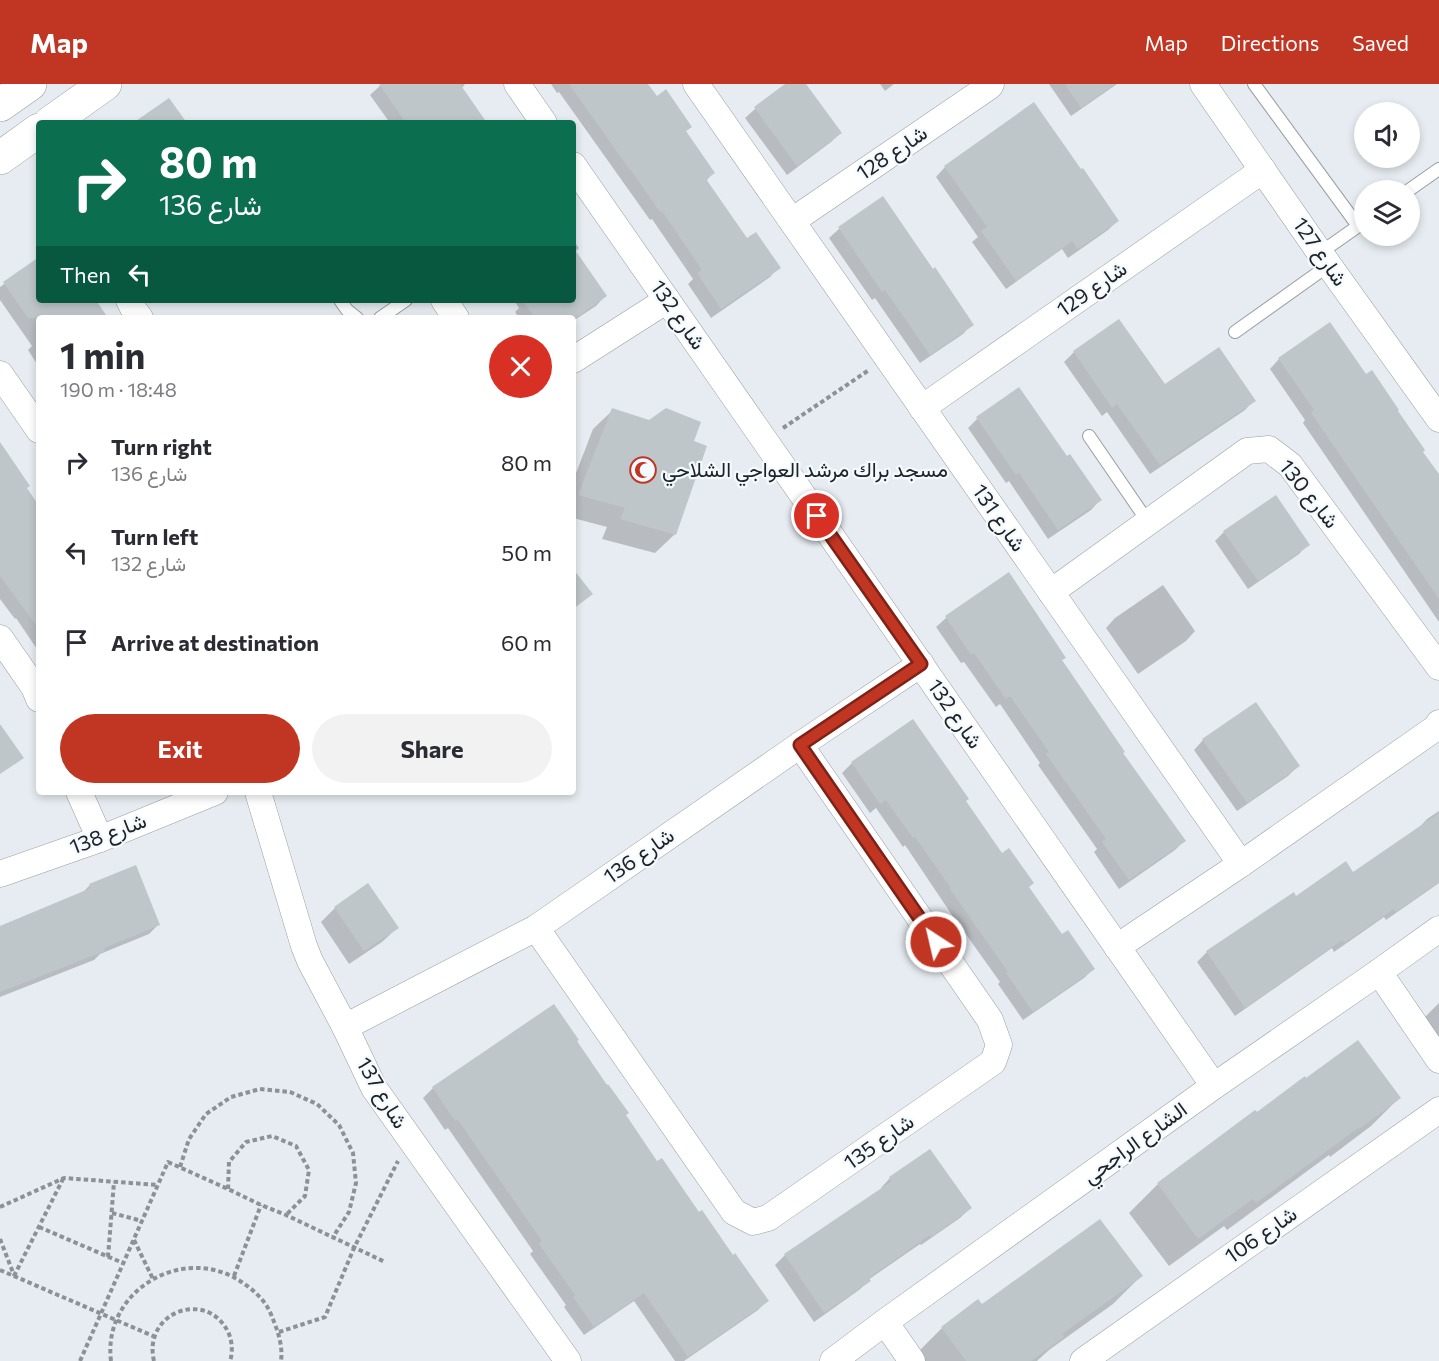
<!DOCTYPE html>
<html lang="en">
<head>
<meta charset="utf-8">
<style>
	:root { --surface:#fff; --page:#f2f2f3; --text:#2b2b33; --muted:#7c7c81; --accent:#c13523 }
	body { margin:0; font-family:Commissioner,Vazirmatn,sans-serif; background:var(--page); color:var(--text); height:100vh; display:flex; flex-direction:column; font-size:22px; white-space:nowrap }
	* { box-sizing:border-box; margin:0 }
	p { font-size:20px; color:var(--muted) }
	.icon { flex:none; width:33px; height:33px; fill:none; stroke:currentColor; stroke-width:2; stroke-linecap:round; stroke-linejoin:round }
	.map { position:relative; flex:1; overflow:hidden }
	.drawer { position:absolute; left:36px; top:231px; width:540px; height:480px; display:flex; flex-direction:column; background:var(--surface); border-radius:6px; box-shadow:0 3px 9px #0003 }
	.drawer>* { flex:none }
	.guide { position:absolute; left:36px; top:36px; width:540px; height:183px; border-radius:6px; box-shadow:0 3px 9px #0003; background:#0b6e4f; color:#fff; overflow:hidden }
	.buttons { position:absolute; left:1354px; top:18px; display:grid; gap:12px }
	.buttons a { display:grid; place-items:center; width:66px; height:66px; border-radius:50%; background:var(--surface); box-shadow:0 3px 9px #0003; font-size:30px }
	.pin { position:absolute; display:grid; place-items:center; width:51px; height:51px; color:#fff; margin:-26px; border:3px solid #fff; border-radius:50%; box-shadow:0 2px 6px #0007 }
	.me { position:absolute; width:66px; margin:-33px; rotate:325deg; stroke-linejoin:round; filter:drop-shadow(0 0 4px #0008) }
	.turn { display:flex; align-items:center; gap:21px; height:126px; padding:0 24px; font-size:27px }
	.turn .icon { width:78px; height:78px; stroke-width:2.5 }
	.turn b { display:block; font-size:42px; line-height:51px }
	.then { display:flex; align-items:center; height:57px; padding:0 24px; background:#0003; gap:12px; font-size:22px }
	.round { display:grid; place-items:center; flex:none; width:63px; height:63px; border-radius:32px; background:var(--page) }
	.head { display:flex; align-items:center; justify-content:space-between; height:102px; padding:0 24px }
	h1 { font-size:36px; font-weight:700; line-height:45px }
	.cta { display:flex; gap:12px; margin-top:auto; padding:12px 24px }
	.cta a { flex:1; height:69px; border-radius:36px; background:var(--accent); color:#fff; font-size:24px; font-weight:700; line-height:69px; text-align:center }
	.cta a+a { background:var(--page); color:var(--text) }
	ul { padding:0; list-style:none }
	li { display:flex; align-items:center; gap:18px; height:90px; padding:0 24px }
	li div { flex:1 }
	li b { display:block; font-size:22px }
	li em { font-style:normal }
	header { display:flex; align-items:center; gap:36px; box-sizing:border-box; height:84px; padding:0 30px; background:var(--accent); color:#fff }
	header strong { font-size:28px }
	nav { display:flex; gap:33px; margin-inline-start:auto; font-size:21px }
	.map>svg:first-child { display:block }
</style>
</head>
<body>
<header>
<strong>Map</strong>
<nav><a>Map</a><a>Directions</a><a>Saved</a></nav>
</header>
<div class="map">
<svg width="1439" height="1277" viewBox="0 0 1439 1277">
	<rect width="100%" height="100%" fill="#e6ecf1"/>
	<g fill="#0003">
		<polygon points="382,0 465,0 462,4 485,39 390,39 370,11"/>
		<polygon points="551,0 646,0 656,14 690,43 685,48 713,89 706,97 747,157 779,183 770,193 711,234 688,200 693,195 652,135 650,136 559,8 557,9"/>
		<polygon points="788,0 804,0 840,49 831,58 787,91 745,34 755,25"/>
		<polygon points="880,0 894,0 885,7"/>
		<polygon points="1049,0 1117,0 1071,32"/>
		<polygon points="945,83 1117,137 1108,146 1068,174 1062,165 1006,205 972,158 978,153 936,93"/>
		<polygon points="882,114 972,240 963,250 920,279 875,214 872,216 829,154 839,145"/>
		<polygon points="573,156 579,164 575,168 605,212 596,222 573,237 573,234 519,234 515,228 519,224 514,216 573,216"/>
		<polygon points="39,175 39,216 94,216 107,234 39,234 39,283 28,266 32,262 0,216 0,203"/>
		<polygon points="1119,237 1164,302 1254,316 1245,326 1150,390 1107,328 1102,332 1064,278 1074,268"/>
		<polygon points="1279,275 1422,368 1439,393 1439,538 1303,339 1305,336 1270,285"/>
		<polygon points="1019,305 1066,374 1100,416 1091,426 1048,455 1009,397 1006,399 968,344 977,335"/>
		<polygon points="613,326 692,358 675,450 655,469 602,455 607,443 573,434 573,397 593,345"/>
		<polygon points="0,368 39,425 39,568 16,534 15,535 0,515"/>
		<polygon points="1224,448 1308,460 1299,470 1248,505 1215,457"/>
		<polygon points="1008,490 1061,577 1121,669 1184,757 1175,766 1119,805 1094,768 1097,765 1038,681 1040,679 1000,620 996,623 964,578 961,579 936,543 946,534"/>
		<polygon points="1163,501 1195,547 1186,557 1138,590 1106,544 1115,534"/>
		<polygon points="912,637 965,717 1002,771 1028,803 1062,852 1093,885 1084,894 1023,936 998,900 1000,898 965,849 964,849 905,761 903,763 876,724 870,729 842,689 852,679"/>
		<polygon points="1203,656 1298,682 1288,692 1237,727 1194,666"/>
		<polygon points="1439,727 1439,799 1386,836 1384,833 1334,868 1332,864 1235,932 1197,878 1207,868 1293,810 1296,814 1353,790 1418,745 1427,735"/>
		<polygon points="90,801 158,841 149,850 100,870 94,876 0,913 0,843 81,810"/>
		<polygon points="335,824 397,844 382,858 349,880 321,838"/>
		<polygon points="1439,919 1439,964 1421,937"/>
		<polygon points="554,922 575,957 657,1079 767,1217 758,1226 684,1277 675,1277 634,1217 584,1251 564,1223 566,1221 530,1170 533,1167 448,1044 445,1046 423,1014 433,1004"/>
		<polygon points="1399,1014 1371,1042 1330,1073 1329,1071 1227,1146 1224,1142 1169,1182 1129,1129 1158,1100 1255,1028"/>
		<polygon points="890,1094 970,1124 960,1134 921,1161 920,1160 868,1196 869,1197 859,1206 814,1238 775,1181 785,1171 882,1105 881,1104"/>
		<polygon points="1141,1192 1113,1220 1049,1266 1037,1277 917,1277 914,1272 942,1244"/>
	</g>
	<g fill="#bfc6ca">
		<polygon points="379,0 460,0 487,39 406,39"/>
		<polygon points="569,0 648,0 657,12 666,5 692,43 686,47 715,89 706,95 747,154 756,148 781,184 721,225 697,189 702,186 662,127 660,128 631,86 630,86"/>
		<polygon points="785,0 806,0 842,49 797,82 754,23"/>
		<polygon points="1065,0 1115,0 1081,24"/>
		<polygon points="169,14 187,39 133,39"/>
		<polygon points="1034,18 1081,85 1083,84 1119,137 1078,165 1072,157 1016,197 981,147 987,143 944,82"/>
		<polygon points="883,112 933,185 935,183 974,241 930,271 885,206 882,208 838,143"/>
		<polygon points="573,163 607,212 573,236 573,234 535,234 522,216 573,216"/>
		<polygon points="39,173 39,216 96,216 108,234 28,234 3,198"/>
		<polygon points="1119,235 1165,300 1219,263 1256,317 1160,381 1117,320 1112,324 1073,267"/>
		<polygon points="1330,238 1366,290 1372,286 1399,326 1398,327 1425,366 1423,368 1439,390 1439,515 1311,329 1314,326 1278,274"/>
		<polygon points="1019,303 1067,372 1070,370 1102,416 1058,446 1019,389 1016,391 976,333"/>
		<polygon points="612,324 649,336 666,324 701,338 694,357 707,362 676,451 620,435 625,424 578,411"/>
		<polygon points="0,358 30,402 27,404 39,422 39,545 0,492"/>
		<polygon points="1276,411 1310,461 1258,497 1223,447"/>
		<polygon points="573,485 593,510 573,525"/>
		<polygon points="1009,488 1066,574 1062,576 1125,668 1123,669 1186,757 1129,796 1102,758 1106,755 1046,670 1049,668 1010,612 1006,615 974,569 971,571 945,532"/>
		<polygon points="1256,618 1300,682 1247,719 1202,655"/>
		<polygon points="913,635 969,715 966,717 1002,769 1009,764 1034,799 1029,803 1062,850 1068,846 1095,885 1033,928 1006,889 1008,888 950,805 951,804 915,753 913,754 886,716 880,720 851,678"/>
		<polygon points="0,640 24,674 0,690"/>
		<polygon points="1439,729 1439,798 1396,828 1394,825 1344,859 1342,856 1245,924 1206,867 1294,808 1296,812 1346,777 1353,788"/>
		<polygon points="136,781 160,841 104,864 105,867 0,908 0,842 91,804 89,800"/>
		<polygon points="368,799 399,844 364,867 334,823"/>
		<polygon points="554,920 579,956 577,957 607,1001 608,1000 629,1029 626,1031 657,1077 662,1074 699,1128 702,1126 733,1171 735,1169 769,1217 688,1273 644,1209 594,1243 573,1213 575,1211 539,1160 542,1157 458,1036 455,1037 432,1003"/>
		<polygon points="1358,956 1401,1014 1359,1045 1358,1044 1256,1119 1253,1115 1198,1155 1157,1099 1255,1026 1257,1028 1305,992 1306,994"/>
		<polygon points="930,1065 972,1124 931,1153 930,1151 869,1194 871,1197 824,1229 784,1170 892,1097 889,1093"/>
		<polygon points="1100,1135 1143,1192 1062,1250 1064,1253 1031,1277 966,1277 941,1243 978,1215 982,1220"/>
	</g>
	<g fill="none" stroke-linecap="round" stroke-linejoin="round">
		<g stroke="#989ea2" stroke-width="14">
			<g id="lane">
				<polyline points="1254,0 1358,142"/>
				<polyline points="1409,106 1439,85"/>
				<polyline points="1320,169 1364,138"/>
				<polyline points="340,216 347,226 357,234"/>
				<polyline points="380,234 406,216"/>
				<polyline points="1235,248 1329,181"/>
				<polyline points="1089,352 1148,438"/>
			</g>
		</g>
		<g stroke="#989ea2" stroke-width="27">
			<g id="street">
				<polyline points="517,0 544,39"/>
				<polyline points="696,0 1241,780"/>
				<polyline points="1203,0 1320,169 1439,335"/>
				<polyline points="573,81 1214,1002"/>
				<polyline points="792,137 990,2 991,0"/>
				<polyline points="129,216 134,226 140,234"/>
				<polyline points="444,216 456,234"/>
				<polyline points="573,276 667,216"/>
				<polyline points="0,290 39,346"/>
				<polyline points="922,324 1263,86"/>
				<polyline points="1051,508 1247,367 1269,365 1290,381 1439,583"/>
				<polyline points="0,554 34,603 39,615"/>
				<polyline points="79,708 100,755"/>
				<polyline points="258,708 304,862 310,877 345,943 374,1004 568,1277"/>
				<polyline points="0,790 100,755 215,708"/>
				<polyline points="536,844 734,1128 753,1138 768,1134 993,978 999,961 990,936 800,661"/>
				<polyline points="1117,863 1241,780 1437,643 1439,639"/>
				<polyline points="1379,888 1439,976"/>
				<polyline points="345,943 536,844 800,661 921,580"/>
				<polyline points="885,1238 912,1277"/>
				<polyline points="833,1277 885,1238 1214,1002 1379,888 1439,845"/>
				<polyline points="1083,1277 1439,1026"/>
			</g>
		</g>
		<g stroke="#989ea2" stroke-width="34">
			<g id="secondary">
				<polyline points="0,21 30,0"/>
				<polyline points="50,39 105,0"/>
				<polyline points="0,74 39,46"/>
			</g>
		</g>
		<g stroke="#8d9195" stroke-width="4" stroke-dasharray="4.5 3" stroke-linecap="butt">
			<polyline points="783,344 869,286"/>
			<polyline points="180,1083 189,1055 206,1030 231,1013 260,1005 290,1008 317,1020 339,1041 353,1069 356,1099 349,1128 333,1153"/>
			<polyline points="228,1105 229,1078 246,1058 272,1052 296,1062 309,1086 305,1112 287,1130"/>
			<polyline points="0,1123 64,1094 158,1101"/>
			<polyline points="112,1129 142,1137"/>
			<polyline points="39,1143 123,1179"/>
			<polyline points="0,1155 14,1191"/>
			<polyline points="134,1156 153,1195"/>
			<polyline points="108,1173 114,1098"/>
			<polyline points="0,1186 153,1252"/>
			<polyline points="14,1192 63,1095"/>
			<polyline points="234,1192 261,1121"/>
			<polyline points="279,1248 325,1233 354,1164 398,1077"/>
			<polyline points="80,1277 168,1078 228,1105 261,1121 286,1131 385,1178"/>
			<path d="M 111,1277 C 102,1206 185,1158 243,1199 C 255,1207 267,1218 272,1233 C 278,1247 283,1262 281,1277"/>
			<path d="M 154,1277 C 142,1227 209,1204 229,1250 C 232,1258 233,1268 230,1277"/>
		</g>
		<use href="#lane" stroke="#fff" stroke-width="12"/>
		<use href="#street" stroke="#fff" stroke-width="26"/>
		<use href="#secondary" stroke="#fff" stroke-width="33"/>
	</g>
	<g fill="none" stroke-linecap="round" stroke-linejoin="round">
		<g stroke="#7d2217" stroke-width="15">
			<polyline id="route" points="817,432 921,580 800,661 936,858"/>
		</g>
		<use href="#route" stroke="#c13523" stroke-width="10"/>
	</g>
	<defs>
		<g id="mosque-ring" transform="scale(1.35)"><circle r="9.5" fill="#f3faff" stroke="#c13523" stroke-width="1.5"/><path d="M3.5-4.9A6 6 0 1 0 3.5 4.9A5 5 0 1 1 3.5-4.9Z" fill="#c13523"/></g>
	</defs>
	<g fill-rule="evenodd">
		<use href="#mosque-ring" x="643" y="386"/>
	</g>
	<g text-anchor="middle" stroke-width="4.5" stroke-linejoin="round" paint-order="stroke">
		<g font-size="21" fill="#202224" stroke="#f3faff">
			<text transform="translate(892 69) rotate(-34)" y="7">شارع 128</text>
			<text transform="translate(1320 168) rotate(55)" y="7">شارع 127</text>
			<text transform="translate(1092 205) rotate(-35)" y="7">شارع 129</text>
			<text transform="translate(678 231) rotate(55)" y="7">شارع 132</text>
			<text transform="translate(1309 410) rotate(51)" y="7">شارع 130</text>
			<text transform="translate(999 434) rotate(55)" y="7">شارع 131</text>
			<text transform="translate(955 630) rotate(55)" y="7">شارع 132</text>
			<text transform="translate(108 750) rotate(-21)" y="7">شارع 138</text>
			<text transform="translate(639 772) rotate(-35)" y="7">شارع 136</text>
			<text transform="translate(382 1009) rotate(59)" y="7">شارع 137</text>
			<text transform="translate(879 1058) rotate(-35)" y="7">شارع 135</text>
			<text transform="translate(1135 1059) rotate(-36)" y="7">الشارع الراجحي</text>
			<text transform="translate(1261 1151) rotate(-35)" y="7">شارع 106</text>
		</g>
		<g font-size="21" fill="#202224" stroke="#f3faff" text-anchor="start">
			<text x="662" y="393">مسجد براك مرشد العواجي الشلاحي</text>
		</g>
	</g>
</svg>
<div class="buttons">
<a><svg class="icon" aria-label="sound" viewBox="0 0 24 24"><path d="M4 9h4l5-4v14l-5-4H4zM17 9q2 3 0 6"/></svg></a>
<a><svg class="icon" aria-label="layers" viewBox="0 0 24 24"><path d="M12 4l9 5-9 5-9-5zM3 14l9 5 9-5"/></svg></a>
</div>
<div class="pin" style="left:817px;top:432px;background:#d93025"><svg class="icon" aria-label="arrive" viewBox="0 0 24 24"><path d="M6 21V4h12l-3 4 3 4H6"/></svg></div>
<svg class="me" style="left:936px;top:858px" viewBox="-20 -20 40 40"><circle r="17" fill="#c13523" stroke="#fff" stroke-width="3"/><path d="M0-11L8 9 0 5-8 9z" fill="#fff"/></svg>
<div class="guide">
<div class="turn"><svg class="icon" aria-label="right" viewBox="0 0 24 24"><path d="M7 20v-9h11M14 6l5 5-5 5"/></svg><div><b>80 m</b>شارع 136</div></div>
<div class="then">Then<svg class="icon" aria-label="left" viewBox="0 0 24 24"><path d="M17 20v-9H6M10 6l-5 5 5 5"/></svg></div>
</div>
<section class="drawer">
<div class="head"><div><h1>1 min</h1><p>190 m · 18:48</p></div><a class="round" style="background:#d93025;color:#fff"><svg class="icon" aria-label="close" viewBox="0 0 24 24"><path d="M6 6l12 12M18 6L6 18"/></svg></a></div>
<ul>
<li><svg class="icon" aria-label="right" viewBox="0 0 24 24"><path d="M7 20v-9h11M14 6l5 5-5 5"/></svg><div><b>Turn right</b><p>شارع 136</p></div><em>80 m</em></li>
<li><svg class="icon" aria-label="left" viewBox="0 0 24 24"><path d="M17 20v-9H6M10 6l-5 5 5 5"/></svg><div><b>Turn left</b><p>شارع 132</p></div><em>50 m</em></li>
<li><svg class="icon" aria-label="arrive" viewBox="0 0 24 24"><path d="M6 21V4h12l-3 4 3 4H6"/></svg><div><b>Arrive at destination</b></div><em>60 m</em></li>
</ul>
<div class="cta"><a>Exit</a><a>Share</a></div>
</section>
</div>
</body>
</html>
